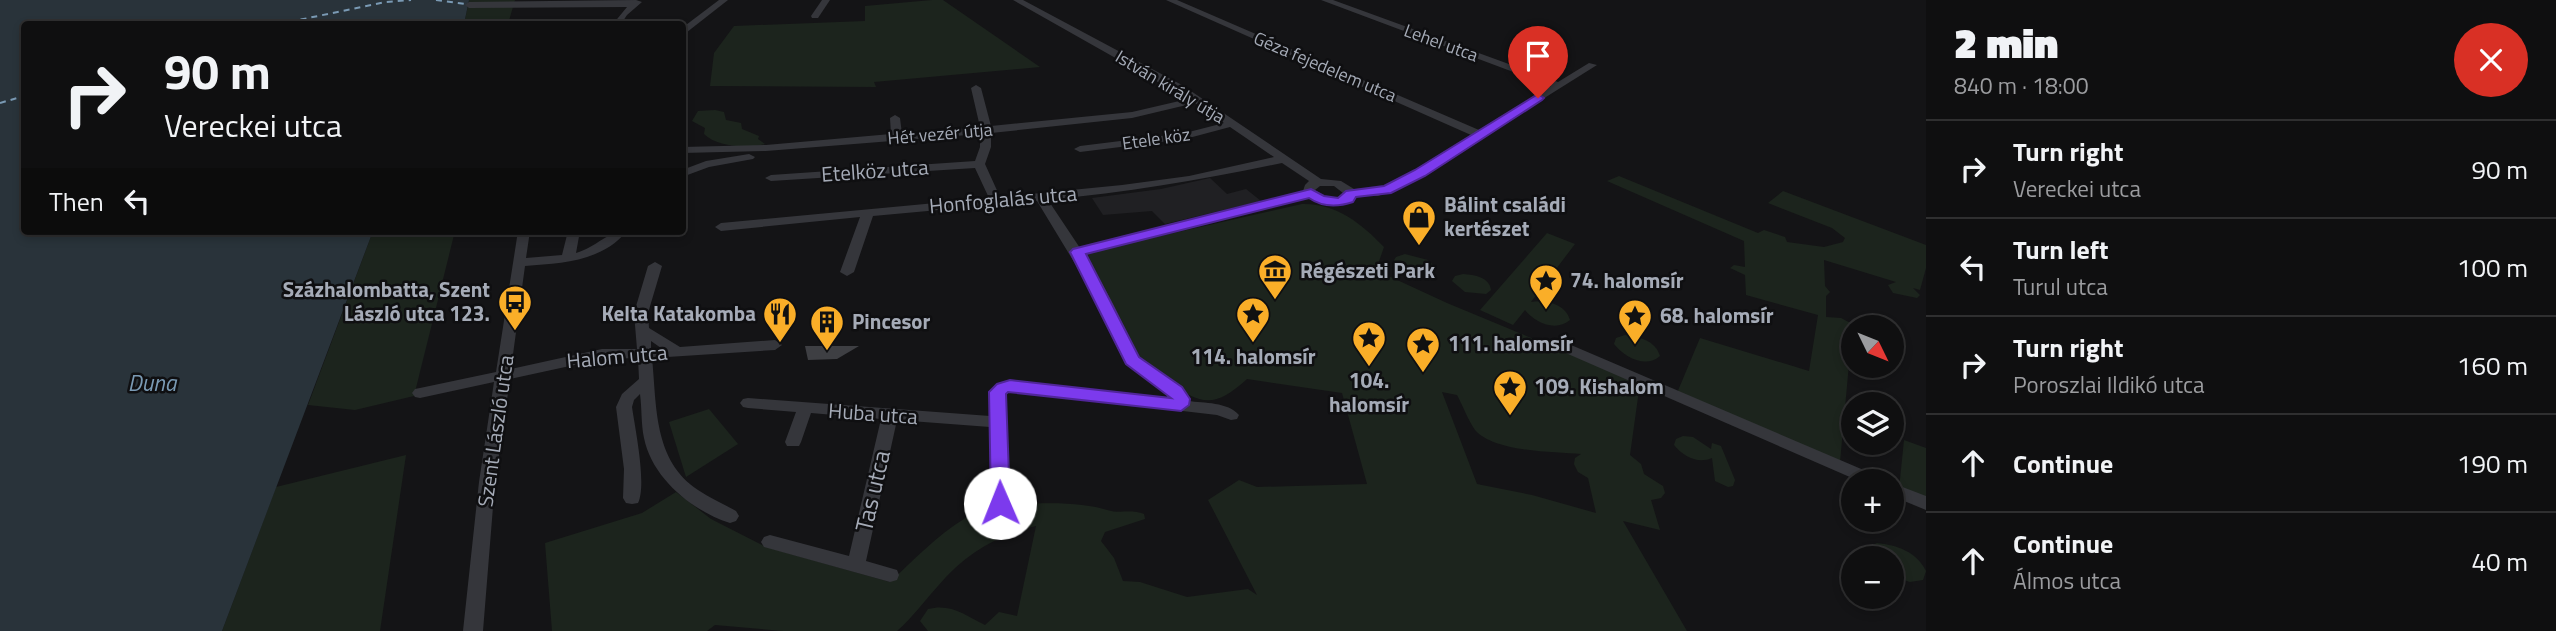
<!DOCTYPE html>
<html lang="en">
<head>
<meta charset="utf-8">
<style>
	:root { --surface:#0f0f10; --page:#181819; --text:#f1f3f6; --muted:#9b9c9f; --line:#2f2f30 }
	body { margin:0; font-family:"Titillium Web",sans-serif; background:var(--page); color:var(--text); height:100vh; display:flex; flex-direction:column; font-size:26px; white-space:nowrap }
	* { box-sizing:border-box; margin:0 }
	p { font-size:23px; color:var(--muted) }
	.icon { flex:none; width:38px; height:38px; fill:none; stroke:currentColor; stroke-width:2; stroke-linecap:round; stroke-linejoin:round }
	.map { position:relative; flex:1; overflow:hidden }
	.details { display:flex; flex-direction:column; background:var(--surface); width:630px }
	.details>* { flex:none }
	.top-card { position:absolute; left:21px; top:21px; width:665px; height:214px; border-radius:7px; box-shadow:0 4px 10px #0003,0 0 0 2px var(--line); background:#0f0f10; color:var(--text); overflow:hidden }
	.needle { width:46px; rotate:133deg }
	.controls { position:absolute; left:1841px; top:315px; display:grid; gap:14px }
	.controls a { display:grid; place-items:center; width:63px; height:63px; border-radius:50%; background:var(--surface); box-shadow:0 4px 10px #0003,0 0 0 2px var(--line); font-size:35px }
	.pin { position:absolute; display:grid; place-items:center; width:60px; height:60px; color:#fff; margin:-72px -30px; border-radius:50% 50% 50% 0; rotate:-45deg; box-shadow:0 0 7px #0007 }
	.pin .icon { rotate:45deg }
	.me { position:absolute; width:77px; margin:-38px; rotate:359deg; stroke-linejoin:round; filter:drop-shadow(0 0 5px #0008) }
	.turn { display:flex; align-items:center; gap:24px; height:147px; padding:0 28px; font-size:32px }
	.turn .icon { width:91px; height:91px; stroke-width:2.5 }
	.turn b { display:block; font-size:49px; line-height:60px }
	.then { display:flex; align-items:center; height:66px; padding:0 28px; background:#0003; gap:14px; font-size:26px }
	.round { display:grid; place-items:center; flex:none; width:74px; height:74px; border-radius:37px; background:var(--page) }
	.head { display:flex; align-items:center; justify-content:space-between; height:119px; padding:0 28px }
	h1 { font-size:42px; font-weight:800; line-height:52px }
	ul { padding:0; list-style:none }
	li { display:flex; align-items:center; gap:21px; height:98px; padding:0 28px; border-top:2px solid var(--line) }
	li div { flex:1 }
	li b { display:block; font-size:26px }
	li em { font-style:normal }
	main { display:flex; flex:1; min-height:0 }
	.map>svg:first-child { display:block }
</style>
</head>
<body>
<main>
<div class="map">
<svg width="1926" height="631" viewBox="0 0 1926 631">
	<rect width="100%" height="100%" fill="#141416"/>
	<polygon fill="#202023" points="1210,178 1227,194 1246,189 1261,201 1165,224 1152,211 1103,215 1092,198 1161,189"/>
	<g fill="#1c241d" fill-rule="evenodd">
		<polygon points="469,0 515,0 508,24 464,24"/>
		<polygon points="932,0 943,0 1040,67 874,82 876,87 710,86 714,53 734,26 865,21 865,6"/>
		<path d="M 715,110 L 724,112 L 726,120 L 741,123 L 742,129 L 759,136 L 758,139 L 765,144 C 748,149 717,147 704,134 L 705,128 L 692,121 L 698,111 Z"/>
		<polygon points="1619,176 1758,233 1764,230 1785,237 1787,242 1824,247 1843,242 1845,238 1832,228 1768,203 1783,191 1926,245 1926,268 1920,290 1913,288 1920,295 1917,298 1893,293 1888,285 1896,282 1824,260 1825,286 1830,292 1826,296 1826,317 1841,318 1858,327 1853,327 1850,352 1853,354 1853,364 1849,364 1840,462 1677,393 1700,338 1809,371 1818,315 1746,295 1745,275 1730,268 1734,265 1745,267 1744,241 1607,181"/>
		<path d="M 1302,204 C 1336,203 1361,223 1384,247 L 1375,273 L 1382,273 L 1447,303 L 1640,383 L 1630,455 L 1641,464 L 1644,474 L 1663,486 L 1665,493 L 1661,498 L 1651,500 L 1660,530 L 1623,521 L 1687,631 L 928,631 L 920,621 L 928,609 C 951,603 965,615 985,625 L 999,612 L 1017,616 L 1036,526 C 997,535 964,555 938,586 C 924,601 913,617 897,631 L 783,631 L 715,625 L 707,631 L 552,631 L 545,543 L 642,513 L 676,492 L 711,519 L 766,547 L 890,582 C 913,561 937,535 964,519 C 995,501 1074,499 1107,510 C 1119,514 1132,509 1144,514 L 1145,519 L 1105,532 L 1101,541 L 1114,558 L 1123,581 L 1140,582 L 1187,597 L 1248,589 L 1257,595 L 1208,500 L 1239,480 L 1257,487 L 1367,484 L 1342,393 L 1247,379 C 1212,411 1200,404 1163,378 C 1155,373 1143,367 1138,359 C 1117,326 1102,288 1085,253 ZM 1442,392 L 1457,395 C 1463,406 1468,420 1475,430 C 1494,452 1554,452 1581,454 L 1575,458 L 1574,464 L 1578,472 L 1588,478 L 1596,513 L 1532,495 L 1477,484 Z"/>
		<polygon points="373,231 455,231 414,396 355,410 308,405"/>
		<path d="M 1547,233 L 1575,244 L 1531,302 C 1545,299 1566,304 1570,320 C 1556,332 1535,323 1525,310 L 1513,325 L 1480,310 Z"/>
		<path d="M 1405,254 L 1428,260 L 1434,266 L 1435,272 C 1421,281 1401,277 1393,262 L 1396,257 Z"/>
		<path d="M 1463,274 C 1475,275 1489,277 1491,290 L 1486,294 L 1465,292 L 1452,281 L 1455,276 Z"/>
		<path d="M 1625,335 C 1639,337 1655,340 1660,356 C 1646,369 1624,357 1614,344 L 1616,338 Z"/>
		<polygon points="709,409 738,444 686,477 669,422"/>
		<path d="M 1683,436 L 1693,437 L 1711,449 L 1712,443 L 1721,446 L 1735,480 L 1733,486 L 1728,487 L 1715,481 L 1712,458 C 1698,464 1684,457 1674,445 L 1676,439 Z"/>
		<polygon points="1904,440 1926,448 1926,500 1899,489"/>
		<polygon points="406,455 380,631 222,631 276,487"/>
		<path d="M 1877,543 C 1897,545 1917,552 1926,571 L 1923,580 L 1910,582 L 1892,576 L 1892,558 L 1870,558 L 1869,547 Z"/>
	</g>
	<polygon fill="#29333a" points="0,0 469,0 464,24 24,24 24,231 373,231 222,631 0,631"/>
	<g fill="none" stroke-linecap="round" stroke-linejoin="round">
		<g stroke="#7a9ab4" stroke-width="2" stroke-dasharray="6 5" stroke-linecap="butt">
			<polyline points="436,0 466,4"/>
			<polyline points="279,24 386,2 411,0"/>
			<polyline points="0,103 24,96"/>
		</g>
	</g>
	<polygon fill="#3e3f43" points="805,346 859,346 837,359 808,360"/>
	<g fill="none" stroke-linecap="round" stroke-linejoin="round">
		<g fill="#35363b" fill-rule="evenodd">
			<polygon points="636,0 642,2 627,15 621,24 613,24 627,7 469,8 465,5 469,2"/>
			<polygon points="719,0 728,0 682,36 682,28"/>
			<polygon points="822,0 830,0 818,18 812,18 811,16"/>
			<path d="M 1013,0 L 1023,0 L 1182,85 L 1321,179 L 1341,181 L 1354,189 L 1377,188 L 1394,183 L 1471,135 L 1166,0 L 1177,0 L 1479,130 L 1551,86 L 1321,0 L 1333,0 L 1558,82 L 1589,63 L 1597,65 L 1402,187 L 1378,196 L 1356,196 L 1349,202 L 1334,206 L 1319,203 L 1309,197 L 1084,254 C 1096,274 1109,294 1119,316 C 1126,330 1129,348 1140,359 C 1156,375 1180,378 1188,401 C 1204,403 1228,402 1239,415 L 1237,419 L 1231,420 L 1217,415 L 1012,391 L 1005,395 L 1010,503 L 1007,508 L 1001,510 L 995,508 L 992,503 L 990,427 L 897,420 L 866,561 L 897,570 L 899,575 L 897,580 L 890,582 L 764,547 L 761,542 L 764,537 L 770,535 L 849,556 L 881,419 L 811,413 L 801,442 L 799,446 L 787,446 L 785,442 L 796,412 L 748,408 L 743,407 L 740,403 L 743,399 L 748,398 L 990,416 C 989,394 986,388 1010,381 L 1172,399 L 1165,390 L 1135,371 L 1125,361 L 1094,295 L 1037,201 L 873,216 L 854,272 L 847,276 L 840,272 L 860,217 L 721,231 L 715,227 L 721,223 L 989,198 L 975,168 L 771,181 L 765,178 L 771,175 L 975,161 L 980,147 L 980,134 L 766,151 L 682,153 L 682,147 L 766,145 L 891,134 L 890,118 L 895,115 L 900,118 L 902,134 L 980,127 L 971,88 L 976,85 L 981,88 L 991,126 L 1132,112 L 1188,99 ZM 1195,103 L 1224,123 L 1185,133 L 1080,146 L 1074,149 L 1080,152 L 1185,139 L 1230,127 L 1274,157 L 1189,176 L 1122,185 L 1000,197 L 985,164 L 991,147 L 991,133 L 1132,118 ZM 1282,163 L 1309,181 L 1305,185 L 1303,191 L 1080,248 L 1048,200 C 1129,192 1202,180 1282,163 ZM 1320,186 L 1334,186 L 1343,193 L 1344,196 L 1328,198 L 1315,190 Z"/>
			<polygon points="749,154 755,157 753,159 709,167 682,177 682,170 706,161"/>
			<path d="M 518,231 L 530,231 L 526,258 L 562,255 L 568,231 L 580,231 L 576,253 C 597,247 607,231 627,231 C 601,262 562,263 525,266 L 511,369 L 602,349 L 637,349 L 634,313 L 648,266 L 655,262 L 662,266 L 648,313 L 649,328 L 680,347 L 775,340 L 782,345 L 775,350 L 652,358 C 657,406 653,460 698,490 C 710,498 724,504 736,511 L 739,516 L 736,521 L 730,523 C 692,511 652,478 644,438 C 641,424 642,409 640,394 L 634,400 L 632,407 C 635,428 647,485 638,503 L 632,504 L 626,503 L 623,498 L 624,469 L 616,407 L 622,394 L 639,379 L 638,358 L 602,359 L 510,379 L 495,482 L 483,631 L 463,631 L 479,482 L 494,382 L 420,398 L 415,397 L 412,393 L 415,389 L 420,388 L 496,372 ZM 651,341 L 661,348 L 651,348 Z"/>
			<polygon points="1557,339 1880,477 1882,481 1859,481 1552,347 1550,344"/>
			<polygon points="1892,483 1926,496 1926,510 1892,496"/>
		</g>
	</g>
	<path fill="#7c3aed" stroke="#51269a" stroke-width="2" d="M 1538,94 L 1544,98 L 1542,100 L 1425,176 L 1391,193 L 1356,197 L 1353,202 C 1338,207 1322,207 1309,198 L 1086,254 L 1139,357 L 1182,387 L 1190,399 L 1189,405 L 1181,411 L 1008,392 L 1006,394 L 1010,503 L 1007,508 L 1000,510 L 994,508 L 991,503 L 989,392 L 997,384 L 1010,380 L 1171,398 L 1126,364 L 1070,252 L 1073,249 L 1311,189 L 1324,196 L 1338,198 L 1346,191 L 1384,186 L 1415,170 Z"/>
	<defs>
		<g id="shop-pin" transform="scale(1.75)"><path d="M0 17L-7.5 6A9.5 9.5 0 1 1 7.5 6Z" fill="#faae28" stroke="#0f0f11"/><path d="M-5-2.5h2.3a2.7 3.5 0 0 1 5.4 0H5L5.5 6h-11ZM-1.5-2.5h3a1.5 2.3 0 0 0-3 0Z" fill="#111"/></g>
		<g id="museum-pin" transform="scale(1.75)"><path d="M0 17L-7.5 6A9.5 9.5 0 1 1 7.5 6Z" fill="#faae28" stroke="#0f0f11"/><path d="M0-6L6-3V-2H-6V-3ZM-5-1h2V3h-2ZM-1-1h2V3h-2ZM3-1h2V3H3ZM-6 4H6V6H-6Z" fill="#111"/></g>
		<g id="sight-pin" transform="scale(1.75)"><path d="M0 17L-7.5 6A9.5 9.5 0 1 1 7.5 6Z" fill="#faae28" stroke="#0f0f11"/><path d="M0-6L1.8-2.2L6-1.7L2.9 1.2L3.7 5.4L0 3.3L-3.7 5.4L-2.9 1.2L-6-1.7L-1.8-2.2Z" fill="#111"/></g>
		<g id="bus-pin" transform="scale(1.75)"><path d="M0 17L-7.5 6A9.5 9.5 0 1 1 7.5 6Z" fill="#faae28" stroke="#0f0f11"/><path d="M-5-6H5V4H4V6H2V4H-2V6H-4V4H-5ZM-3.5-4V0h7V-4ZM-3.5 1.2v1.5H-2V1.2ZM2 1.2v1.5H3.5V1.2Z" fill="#111"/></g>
		<g id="restaurant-pin" transform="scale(1.75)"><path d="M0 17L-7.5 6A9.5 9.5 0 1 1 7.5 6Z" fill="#faae28" stroke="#0f0f11"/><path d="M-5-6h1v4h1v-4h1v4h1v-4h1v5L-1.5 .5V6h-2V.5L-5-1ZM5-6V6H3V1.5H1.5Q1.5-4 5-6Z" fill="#111"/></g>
		<g id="building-pin" transform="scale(1.75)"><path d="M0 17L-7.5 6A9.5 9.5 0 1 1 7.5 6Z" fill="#faae28" stroke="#0f0f11"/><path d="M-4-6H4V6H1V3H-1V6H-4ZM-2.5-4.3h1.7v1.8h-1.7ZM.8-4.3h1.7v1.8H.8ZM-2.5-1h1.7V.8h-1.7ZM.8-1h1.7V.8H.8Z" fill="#111"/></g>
	</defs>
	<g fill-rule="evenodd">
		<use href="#shop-pin" x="1419" y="217"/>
		<use href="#museum-pin" x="1275" y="271"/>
		<use href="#sight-pin" x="1546" y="281"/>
		<use href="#bus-pin" x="515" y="302"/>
		<use href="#restaurant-pin" x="780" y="314"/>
		<use href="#sight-pin" x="1253" y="314"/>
		<use href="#sight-pin" x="1635" y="316"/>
		<use href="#building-pin" x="827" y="322"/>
		<use href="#sight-pin" x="1369" y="338"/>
		<use href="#sight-pin" x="1423" y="344"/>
		<use href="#sight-pin" x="1510" y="387"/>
	</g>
	<g text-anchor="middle" stroke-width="5" stroke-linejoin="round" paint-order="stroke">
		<g font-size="18" fill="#a5abb7" stroke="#0f0f11">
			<text transform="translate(1441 43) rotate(20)" y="6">Lehel utca</text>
			<text transform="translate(1325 67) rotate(23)" y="6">Géza fejedelem utca</text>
			<text transform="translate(1170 87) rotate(31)" y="6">István király útja</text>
			<text transform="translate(940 134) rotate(-5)" y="6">Hét vezér útja</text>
			<text transform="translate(1156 139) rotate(-8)" y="6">Etele köz</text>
		</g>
		<g font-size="21" fill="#a5abb7" stroke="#0f0f11">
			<text transform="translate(875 171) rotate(-4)" y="7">Etelköz utca</text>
			<text transform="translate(1003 200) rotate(-5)" y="7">Honfoglalás utca</text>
			<text transform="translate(617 357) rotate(-5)" y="7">Halom utca</text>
			<text transform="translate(873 414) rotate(4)" y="7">Huba utca</text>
			<text transform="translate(496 431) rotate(-82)" y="7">Szent László utca</text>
		</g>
		<g font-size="21" font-weight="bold" fill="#a5abb7" stroke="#0f0f11" text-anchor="start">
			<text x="1444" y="212">Bálint családi<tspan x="1444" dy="24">kertészet</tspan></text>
			<text x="1300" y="278">Régészeti Park</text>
			<text x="1570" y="288">74. halomsír</text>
			<text x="490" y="297" text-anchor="end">Százhalombatta, Szent<tspan x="490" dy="24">László utca 123.</tspan></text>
			<text x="756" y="321" text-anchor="end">Kelta Katakomba</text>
			<text x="1660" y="323">68. halomsír</text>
			<text x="852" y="329">Pincesor</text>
			<text x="1448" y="351">111. halomsír</text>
			<text x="1253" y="364" text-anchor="middle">114. halomsír</text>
			<text x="1369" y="388" text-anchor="middle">104.<tspan x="1369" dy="24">halomsír</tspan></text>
			<text x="1534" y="394">109. Kishalom</text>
		</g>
		<g font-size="23" font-style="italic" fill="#7a9ab4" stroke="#0f0f11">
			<text x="152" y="391">Duna</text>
		</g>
		<g font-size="24" fill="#a5abb7" stroke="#0f0f11">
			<text transform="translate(873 491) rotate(-77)" y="8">Tas utca</text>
		</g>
	</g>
</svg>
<div class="controls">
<a><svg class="needle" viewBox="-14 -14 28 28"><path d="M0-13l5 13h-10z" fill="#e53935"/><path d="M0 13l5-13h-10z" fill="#9b9c9f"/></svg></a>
<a><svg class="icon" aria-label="layers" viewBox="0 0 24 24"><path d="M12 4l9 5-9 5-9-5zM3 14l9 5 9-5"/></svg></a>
<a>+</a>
<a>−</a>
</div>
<div class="pin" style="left:1538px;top:98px;background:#d93025"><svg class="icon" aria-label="arrive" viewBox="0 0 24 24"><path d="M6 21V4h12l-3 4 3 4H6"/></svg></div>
<svg class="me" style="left:1000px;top:503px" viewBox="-20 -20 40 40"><circle r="19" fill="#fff"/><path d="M0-13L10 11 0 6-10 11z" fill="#7c3aed"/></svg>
<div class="top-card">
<div class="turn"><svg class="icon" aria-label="right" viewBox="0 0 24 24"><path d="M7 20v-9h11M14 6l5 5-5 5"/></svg><div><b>90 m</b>Vereckei utca</div></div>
<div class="then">Then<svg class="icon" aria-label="left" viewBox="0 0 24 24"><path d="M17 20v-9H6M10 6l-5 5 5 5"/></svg></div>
</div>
</div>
<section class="details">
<div class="head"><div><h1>2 min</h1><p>840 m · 18:00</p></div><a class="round" style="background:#d93025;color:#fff"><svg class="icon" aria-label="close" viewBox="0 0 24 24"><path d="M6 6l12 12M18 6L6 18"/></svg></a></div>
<ul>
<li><svg class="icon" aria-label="right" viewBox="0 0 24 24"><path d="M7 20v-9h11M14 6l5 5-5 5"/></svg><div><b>Turn right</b><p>Vereckei utca</p></div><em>90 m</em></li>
<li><svg class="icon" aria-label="left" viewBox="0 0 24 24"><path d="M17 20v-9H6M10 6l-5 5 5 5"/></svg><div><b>Turn left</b><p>Turul utca</p></div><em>100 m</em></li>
<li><svg class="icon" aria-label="right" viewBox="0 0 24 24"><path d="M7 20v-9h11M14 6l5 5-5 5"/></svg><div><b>Turn right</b><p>Poroszlai Ildikó utca</p></div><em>160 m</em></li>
<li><svg class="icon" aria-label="ahead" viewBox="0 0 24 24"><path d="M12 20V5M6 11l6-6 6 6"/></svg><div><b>Continue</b></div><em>190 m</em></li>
<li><svg class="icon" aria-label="ahead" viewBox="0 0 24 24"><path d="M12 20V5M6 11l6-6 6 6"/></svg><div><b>Continue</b><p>Álmos utca</p></div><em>40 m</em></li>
</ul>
</section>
</main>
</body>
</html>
